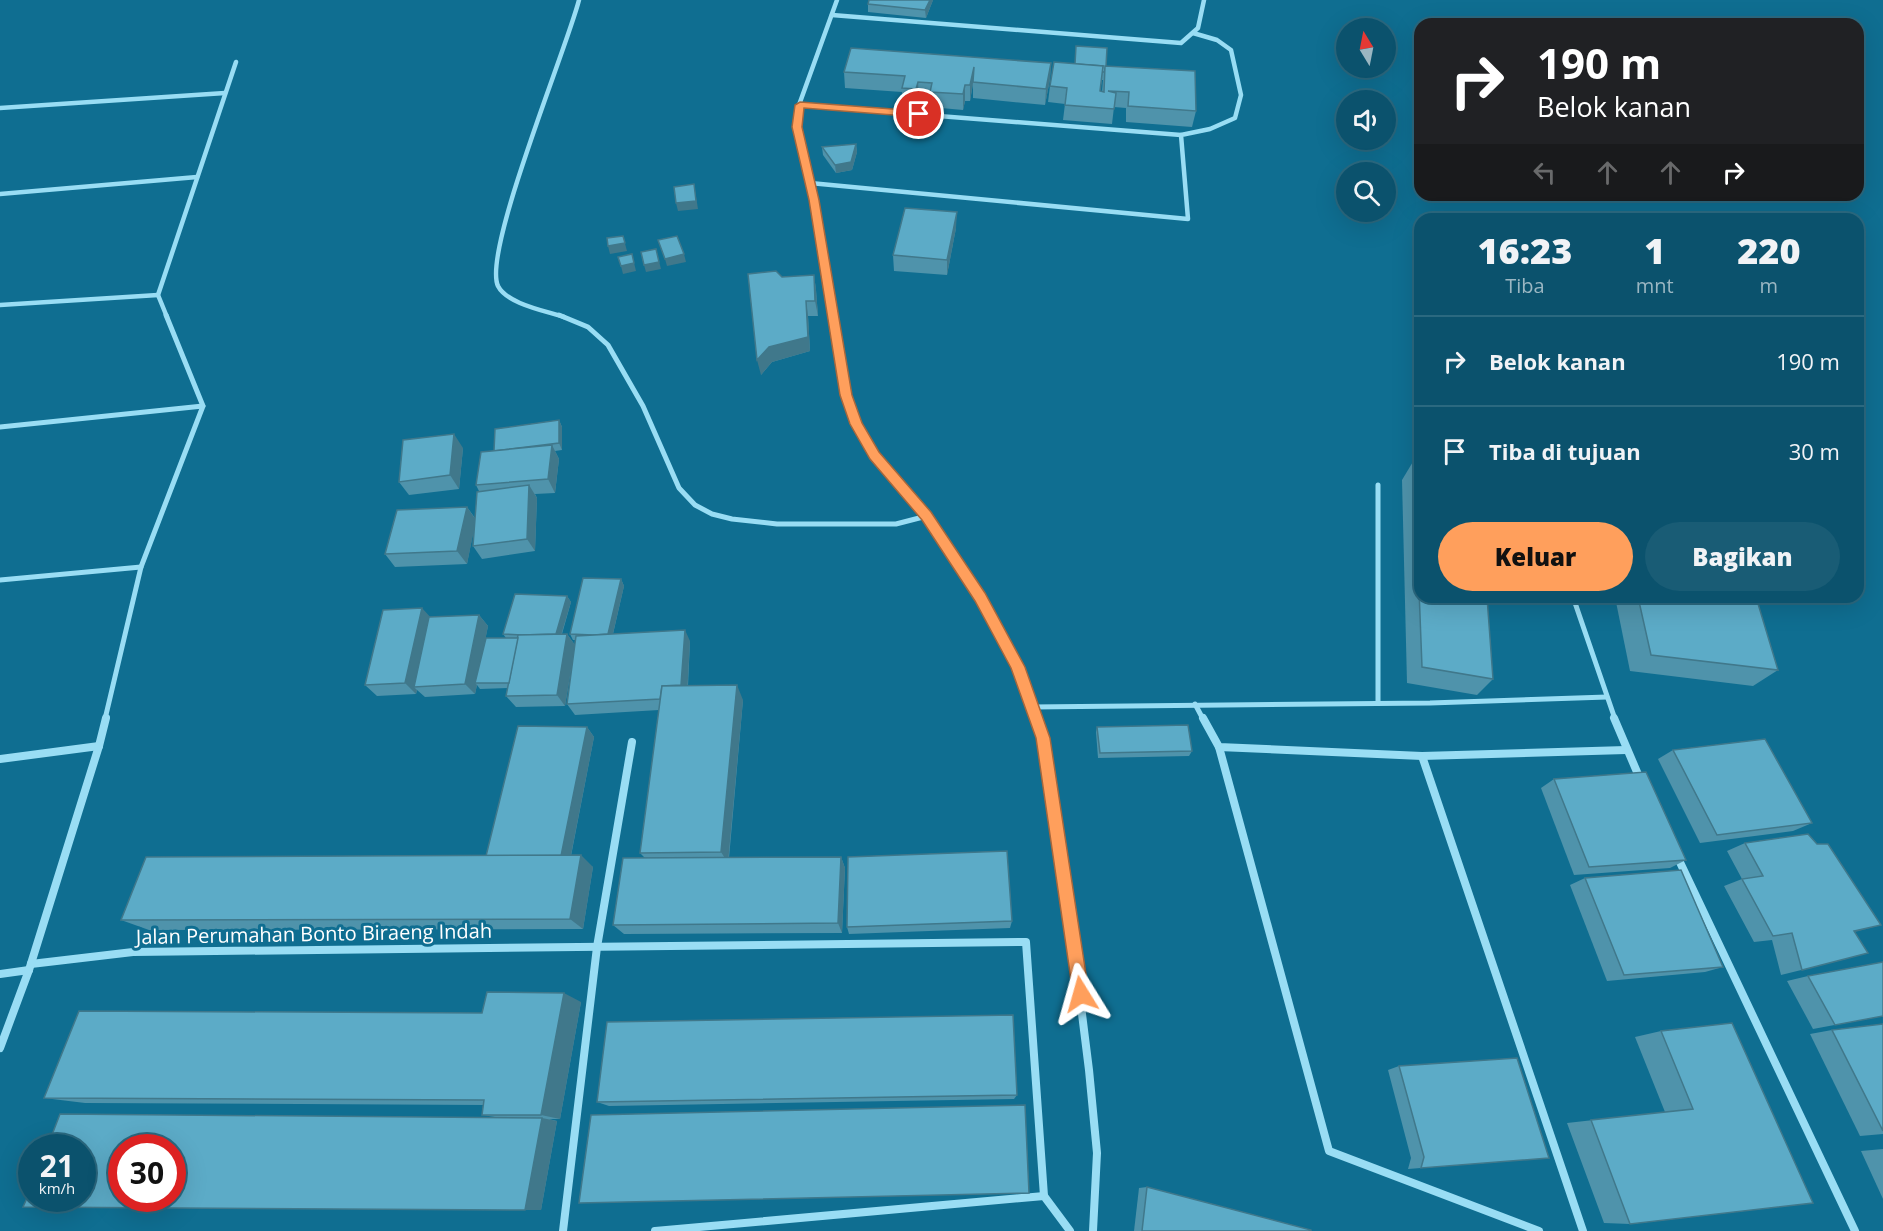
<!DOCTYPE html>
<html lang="id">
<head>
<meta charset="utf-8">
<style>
	:root { --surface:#0b526d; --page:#195c75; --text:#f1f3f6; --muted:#9ab6c2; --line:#2b6980; --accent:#ff9f5c }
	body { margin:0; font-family:"Open Sans",sans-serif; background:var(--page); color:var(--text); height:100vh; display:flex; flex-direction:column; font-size:22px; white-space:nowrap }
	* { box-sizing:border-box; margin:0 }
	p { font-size:20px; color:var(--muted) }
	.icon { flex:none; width:33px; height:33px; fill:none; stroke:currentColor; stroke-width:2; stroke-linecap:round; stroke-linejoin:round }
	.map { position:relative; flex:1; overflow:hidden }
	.details { position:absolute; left:1414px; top:213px; width:450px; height:390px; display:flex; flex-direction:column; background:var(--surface); border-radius:18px; box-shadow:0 6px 24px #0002,0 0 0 2px var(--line) }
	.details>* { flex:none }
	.top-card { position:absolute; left:1414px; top:18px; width:450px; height:183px; border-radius:18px; box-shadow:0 6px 24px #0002,0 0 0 2px var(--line); background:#202124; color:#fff; overflow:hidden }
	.needle { width:39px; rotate:350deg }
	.buttons { position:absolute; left:1336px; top:18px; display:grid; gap:12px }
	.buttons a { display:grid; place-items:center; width:60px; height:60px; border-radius:50%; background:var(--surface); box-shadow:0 6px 24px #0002,0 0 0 2px var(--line); font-size:30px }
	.speed { position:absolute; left:18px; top:1134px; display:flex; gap:12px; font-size:30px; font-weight:700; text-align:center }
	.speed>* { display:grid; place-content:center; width:78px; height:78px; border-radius:50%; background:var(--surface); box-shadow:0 6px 24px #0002,0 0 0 2px var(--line); line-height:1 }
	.speed small { font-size:15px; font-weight:400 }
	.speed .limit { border:9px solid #d22; background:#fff; color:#111 }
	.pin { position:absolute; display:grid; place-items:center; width:51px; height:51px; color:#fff; margin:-26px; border:3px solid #fff; border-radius:50%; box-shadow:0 2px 6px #0007 }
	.me { position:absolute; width:66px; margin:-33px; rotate:352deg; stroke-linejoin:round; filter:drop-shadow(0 0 4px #0008) }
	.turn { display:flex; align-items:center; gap:21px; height:126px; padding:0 24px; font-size:27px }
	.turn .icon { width:78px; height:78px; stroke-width:2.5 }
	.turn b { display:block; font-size:42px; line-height:51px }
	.lanes { display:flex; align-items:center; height:57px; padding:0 24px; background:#0003; justify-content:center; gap:30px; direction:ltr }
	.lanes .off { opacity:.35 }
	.eta { display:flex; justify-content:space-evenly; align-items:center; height:102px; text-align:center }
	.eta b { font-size:36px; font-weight:800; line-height:42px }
	.button { display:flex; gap:12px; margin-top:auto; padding:12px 24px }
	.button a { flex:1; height:69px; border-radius:36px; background:var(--accent); color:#111; font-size:24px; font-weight:800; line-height:69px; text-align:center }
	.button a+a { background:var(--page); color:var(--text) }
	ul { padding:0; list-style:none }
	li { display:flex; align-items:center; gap:18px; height:90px; padding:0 24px; border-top:2px solid var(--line) }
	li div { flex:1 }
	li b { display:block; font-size:22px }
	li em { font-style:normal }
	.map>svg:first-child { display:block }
</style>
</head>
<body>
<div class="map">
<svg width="1883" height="1231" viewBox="0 0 1883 1231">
	<rect width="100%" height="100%" fill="#0f6e91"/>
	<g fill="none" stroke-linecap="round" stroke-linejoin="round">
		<g stroke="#99ddf4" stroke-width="4.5">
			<polyline points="832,15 1181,43 1198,28 1204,0"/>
			<polyline points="799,105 837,0"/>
			<polyline points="0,108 225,93"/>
			<polyline points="810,183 1188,219 1181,135 1210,129 1235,118 1241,95 1231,50 1217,40 1193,33"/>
			<polyline points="0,194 197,177"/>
			<polyline points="0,305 158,295"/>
			<polyline points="167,317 158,295 236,62"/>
			<path d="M 564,317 C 546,311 507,304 498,286 C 482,252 567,48 579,0"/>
			<polyline points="833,317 814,200 797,127 799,105 1181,135"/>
		</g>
		<g stroke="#99ddf4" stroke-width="5">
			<polyline points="559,315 588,327 608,345 643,406 679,488 695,505 712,514 732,519 777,524 896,524 927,516"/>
			<polyline points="833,315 846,395 856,424 874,455 927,516 980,597 1018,667 1036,719"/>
			<polyline points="0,427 203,406"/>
			<polyline points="1378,485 1378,703"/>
			<polyline points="0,580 141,567"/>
			<polyline points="1573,597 1615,719"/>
			<polyline points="1195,704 1203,719"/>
			<polyline points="1032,707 1430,703 1607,697"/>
			<polyline points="105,719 141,567 203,406 166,315"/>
		</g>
		<g stroke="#99ddf4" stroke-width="8">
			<polyline points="1036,718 1043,738 1066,886 1089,1070 1097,1153 1093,1231"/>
			<polyline points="1203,718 1219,747 1422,756 1626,750"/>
			<polyline points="1614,718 1640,779"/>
			<polyline points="1219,747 1329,1151 1539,1231"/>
			<polyline points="1422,756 1583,1231"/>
			<polyline points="0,759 99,746"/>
			<polyline points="1677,856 1855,1231"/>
			<polyline points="31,964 133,952 1026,942 1044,1196"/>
			<polyline points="0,974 29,970"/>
			<polyline points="0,1048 29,970 99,746 106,718"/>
			<polyline points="563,1231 597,947 632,742"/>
			<polyline points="655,1231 1044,1196 1070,1231"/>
		</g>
	</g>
	<g fill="#4f93ab" fill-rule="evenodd">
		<polygon points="933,0 926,18 868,12 868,4"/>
		<polygon points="1051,63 1050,79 1045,105 973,98 973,84 970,101 965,101 963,110 930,107 930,99 919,98 917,105 902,104 902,92 845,88 844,72"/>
		<path d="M 1074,64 L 1106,66 L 1196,111 L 1192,127 L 1126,122 L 1126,108 L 1114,107 L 1112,124 L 1063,120 L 1065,104 L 1048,102 L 1050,86 ZM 1102,80 L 1103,80 L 1102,92 L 1100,91 Z"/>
		<polygon points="856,144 857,152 852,170 836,173 823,155 822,147"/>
		<polygon points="956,228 947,275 894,271 893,255"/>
		<polygon points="814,275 816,290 818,316 808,316 810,351 772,362 761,375 782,277"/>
		<polygon points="559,420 562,427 562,450 555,451 559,459 555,493 535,494 537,498 535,551 482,559 473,546 474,528 467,564 395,567 385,554 467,507 475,518 479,491 476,485 494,451"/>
		<polygon points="463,448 459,489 409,495 399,482"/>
		<polygon points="1414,460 1493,679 1477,695 1407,683 1402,480"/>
		<polygon points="621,579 624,586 613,634 690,641 688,686 743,700 729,858 841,857 845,868 842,933 624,934 613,925 645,858 640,853 659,710 575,715 567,704 574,652 565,706 516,707 506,696 508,688 480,689 477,685 475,694 425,697 417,690 416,694 377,696 365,685 430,617 479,615 488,626 484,645 506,638 503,634 567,596 571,602 562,634 567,634 575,645 575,640 573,640 570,634"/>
		<polygon points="1615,597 1756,597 1778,670 1753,686 1630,671"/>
		<polygon points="587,727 594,737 571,856 593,867 583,929 149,930 121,920 486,856"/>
		<polygon points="1097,727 1192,751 1189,756 1098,758 1096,732"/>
		<polygon points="1673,750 1812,823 1793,831 1700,843 1658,759"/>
		<polygon points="1554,779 1686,860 1670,868 1574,875 1541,788"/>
		<polygon points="1745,843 1855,932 1846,959 1781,975 1772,940 1754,942 1724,886 1742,879 1727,851"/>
		<polygon points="1585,878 1723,967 1705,972 1607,981 1570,885"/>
		<polygon points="1012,921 1010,928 849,934 847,927"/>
		<polygon points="1808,976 1883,1016 1813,1029 1787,981"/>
		<polygon points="581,1002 560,1119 549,1119 557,1121 541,1210 495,1117 482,1115 483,1105 85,1103 44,1098 482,1013"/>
		<polygon points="1883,1024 1883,1134 1860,1136 1810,1034 1832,1030"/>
		<polygon points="1661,1031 1813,1203 1630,1224 1604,1223 1567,1123 1665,1112 1635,1037"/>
		<polygon points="1399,1066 1549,1158 1408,1169 1411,1158 1388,1070"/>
		<polygon points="1017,1095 1014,1099 609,1106 597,1102"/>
		<polygon points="1883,1149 1883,1199 1861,1151"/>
		<polygon points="1147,1187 1311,1231 1134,1231 1139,1188"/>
	</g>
	<g fill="#40788b">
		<polygon points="930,0 933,0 926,18 925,10"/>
		<polygon points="1051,63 1050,79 1045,105 1046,89"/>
		<polygon points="974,67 973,83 970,101 970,85"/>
		<polygon points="918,82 919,98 917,105 916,89"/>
		<polygon points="965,85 965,101 963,110 963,94"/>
		<polygon points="856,144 857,152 852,170 836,173 835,165"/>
		<polygon points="694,184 698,209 678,211 676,203"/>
		<polygon points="957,212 956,228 947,275 947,260"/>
		<polygon points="623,236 627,251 610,254 608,246"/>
		<polygon points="656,249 661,269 646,272 644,265"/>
		<polygon points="632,254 636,271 623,274 621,266"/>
		<polygon points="684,254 686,262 667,266 665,259"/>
		<polygon points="814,275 816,290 818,316 815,301"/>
		<polygon points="806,301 808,316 810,351 772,362 761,375 757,360"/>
		<polygon points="559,420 562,427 562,450 559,443"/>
		<polygon points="454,434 463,448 459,489 450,475"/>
		<polygon points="552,445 559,459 555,493 548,479"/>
		<polygon points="529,485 537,498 535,551 527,539"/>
		<polygon points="467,507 476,520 467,564 457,551"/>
		<polygon points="621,579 624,586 611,642 607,636"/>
		<polygon points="567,596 571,602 559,642 555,636"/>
		<polygon points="422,608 433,620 414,687 417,690 416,694 405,683"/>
		<polygon points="479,615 488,626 477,683 475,683 477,685 475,694 465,684"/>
		<polygon points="685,630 690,641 687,696 681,685"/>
		<polygon points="567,634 575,645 565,706 557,695"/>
		<polygon points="737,685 743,700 728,863 721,852"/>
		<polygon points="587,727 594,737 569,865 560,857"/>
		<polygon points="581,855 593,867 583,929 570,919"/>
		<polygon points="841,857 845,868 842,933 838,923"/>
		<polygon points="1881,925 1859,931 1832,938 1854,931"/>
		<polygon points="564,993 581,1002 560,1119 541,1115"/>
		<polygon points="542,1118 557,1121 541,1210 525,1210"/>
	</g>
	<g fill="#5cabc7" stroke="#40788b" stroke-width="1.5" fill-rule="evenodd">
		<polygon points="869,0 930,0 925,10 868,4"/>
		<polygon points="1076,46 1107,48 1106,66 1104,72 1102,72 1103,66 1075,64"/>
		<polygon points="851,48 1051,63 1046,89 973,82 974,67 970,85 965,85 963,94 930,92 932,83 918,82 916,89 902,88 905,76 844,72"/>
		<polygon points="1054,62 1103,66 1100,91 1104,92 1105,66 1195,71 1196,111 1128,106 1129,92 1108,91 1116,93 1114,109 1065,105 1067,88 1050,86"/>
		<polygon points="856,144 851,162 835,165 822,147"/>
		<polygon points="694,184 696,201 676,203 674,187"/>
		<polygon points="905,208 957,212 947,260 893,255"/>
		<polygon points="623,236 625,243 608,246 607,238"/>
		<polygon points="677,236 684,254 665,259 658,240"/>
		<polygon points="656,249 659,262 644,265 641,252"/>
		<polygon points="632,254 634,263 621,266 618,257"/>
		<polygon points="776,271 782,277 814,275 815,301 806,301 808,337 769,347 757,360 748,274"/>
		<polygon points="559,420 559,443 494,451 495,429"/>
		<polygon points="454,434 450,475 399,482 403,440"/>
		<polygon points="552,445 548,479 476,485 481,452"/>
		<polygon points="1414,460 1420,461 1420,597 1487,597 1493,679 1422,667"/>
		<polygon points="529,485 527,539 473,546 477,492"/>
		<polygon points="467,507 457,551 385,554 397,510"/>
		<polygon points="583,578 621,579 608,634 593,635 570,634"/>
		<polygon points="515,594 567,596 556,634 522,635 503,634"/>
		<polygon points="1638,597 1756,597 1778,670 1651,655"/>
		<polygon points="422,608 405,683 365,685 383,610"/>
		<polygon points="479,615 465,684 414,687 429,617"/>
		<polygon points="685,630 681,685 662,686 660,699 567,704 576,636"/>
		<polygon points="567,634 557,695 506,696 518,635"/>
		<polygon points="486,638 518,638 509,683 475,683"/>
		<polygon points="737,685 721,852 640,853 662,686"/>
		<polygon points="1188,725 1192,751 1100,753 1097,727"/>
		<polygon points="518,726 587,727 561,856 486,856"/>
		<polygon points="1765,739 1812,823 1717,835 1673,750"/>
		<polygon points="1646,772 1686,860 1589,867 1554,779"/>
		<polygon points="1808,834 1817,844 1828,844 1881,925 1854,931 1868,953 1802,970 1792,933 1773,936 1742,879 1763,876 1745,843"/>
		<polygon points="1007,851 1012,921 847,927 848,857"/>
		<polygon points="581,855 570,919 121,920 146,857"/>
		<polygon points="841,857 838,923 613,925 623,858"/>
		<polygon points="1681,870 1723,967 1624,975 1585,878"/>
		<polygon points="1883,962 1883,1016 1835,1025 1808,976"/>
		<polygon points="487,992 564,993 541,1115 482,1115 484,1100 44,1098 79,1011 482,1013"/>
		<polygon points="1013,1015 1017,1095 597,1102 607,1022"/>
		<polygon points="1732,1023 1813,1203 1630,1224 1591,1120 1693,1109 1661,1031"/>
		<polygon points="1883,1024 1883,1131 1832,1030"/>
		<polygon points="1517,1058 1549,1158 1421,1168 1424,1157 1399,1066"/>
		<polygon points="1025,1105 1029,1193 579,1203 591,1115"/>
		<path d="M 60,1114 L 542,1118 L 525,1210 L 23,1207 L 32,1187 L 32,1198 L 82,1198 L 82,1148 L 47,1148 ZM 122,1148 L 172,1148 L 172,1198 L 122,1198 Z"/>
		<polygon points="1147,1187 1311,1230 1311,1231 1142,1231"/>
	</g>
	<polygon fill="#ff9f5c" stroke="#a6673c" stroke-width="1.5" points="800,102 919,111 923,114 919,117 804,108 802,127 819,200 852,395 862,423 879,452 931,512 985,593 1025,667 1050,738 1089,994 1087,1000 1081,1002 1075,1000 1073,994 1036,738 1011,668 975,601 922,520 870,459 850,424 840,395 809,200 792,127 795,105"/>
	<g text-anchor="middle" stroke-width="6" stroke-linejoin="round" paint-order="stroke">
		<g font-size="20" fill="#fff" stroke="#0f6e91">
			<text transform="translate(314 934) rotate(-1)" y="7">Jalan Perumahan Bonto Biraeng Indah</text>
		</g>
	</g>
</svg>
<div class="buttons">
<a><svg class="needle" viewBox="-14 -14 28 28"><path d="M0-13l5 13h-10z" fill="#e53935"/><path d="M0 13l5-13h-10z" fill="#9ab6c2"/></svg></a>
<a><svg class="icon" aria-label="sound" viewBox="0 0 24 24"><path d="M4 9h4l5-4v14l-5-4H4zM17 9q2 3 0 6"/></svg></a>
<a><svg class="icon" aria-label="search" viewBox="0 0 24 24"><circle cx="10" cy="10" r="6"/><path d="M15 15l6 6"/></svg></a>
</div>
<div class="speed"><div>21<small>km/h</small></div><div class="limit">30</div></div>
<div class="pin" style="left:919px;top:114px;background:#d93025"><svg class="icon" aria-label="arrive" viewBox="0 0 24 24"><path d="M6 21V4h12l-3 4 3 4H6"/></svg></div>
<svg class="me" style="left:1081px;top:994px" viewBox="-20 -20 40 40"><path d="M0-17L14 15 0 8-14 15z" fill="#ff9f5c" stroke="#fff" stroke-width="4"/></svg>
<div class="top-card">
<div class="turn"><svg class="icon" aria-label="right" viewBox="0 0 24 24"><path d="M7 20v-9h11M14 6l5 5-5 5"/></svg><div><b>190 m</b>Belok kanan</div></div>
<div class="lanes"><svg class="icon off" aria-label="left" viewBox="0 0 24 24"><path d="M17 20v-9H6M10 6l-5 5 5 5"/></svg><svg class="icon off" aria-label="ahead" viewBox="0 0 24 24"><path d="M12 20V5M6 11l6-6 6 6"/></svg><svg class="icon off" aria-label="ahead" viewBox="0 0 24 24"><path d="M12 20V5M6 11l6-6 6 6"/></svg><svg class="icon" aria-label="right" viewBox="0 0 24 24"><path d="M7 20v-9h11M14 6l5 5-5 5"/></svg></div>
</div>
<section class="details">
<div class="eta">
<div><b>16:23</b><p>Tiba</p></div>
<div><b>1</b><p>mnt</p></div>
<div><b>220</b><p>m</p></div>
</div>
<ul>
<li><svg class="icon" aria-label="right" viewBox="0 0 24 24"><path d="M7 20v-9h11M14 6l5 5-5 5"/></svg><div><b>Belok kanan</b></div><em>190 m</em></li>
<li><svg class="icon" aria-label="arrive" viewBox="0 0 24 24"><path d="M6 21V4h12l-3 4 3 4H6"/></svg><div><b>Tiba di tujuan</b></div><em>30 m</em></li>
</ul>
<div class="button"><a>Keluar</a><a>Bagikan</a></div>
</section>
</div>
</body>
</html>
